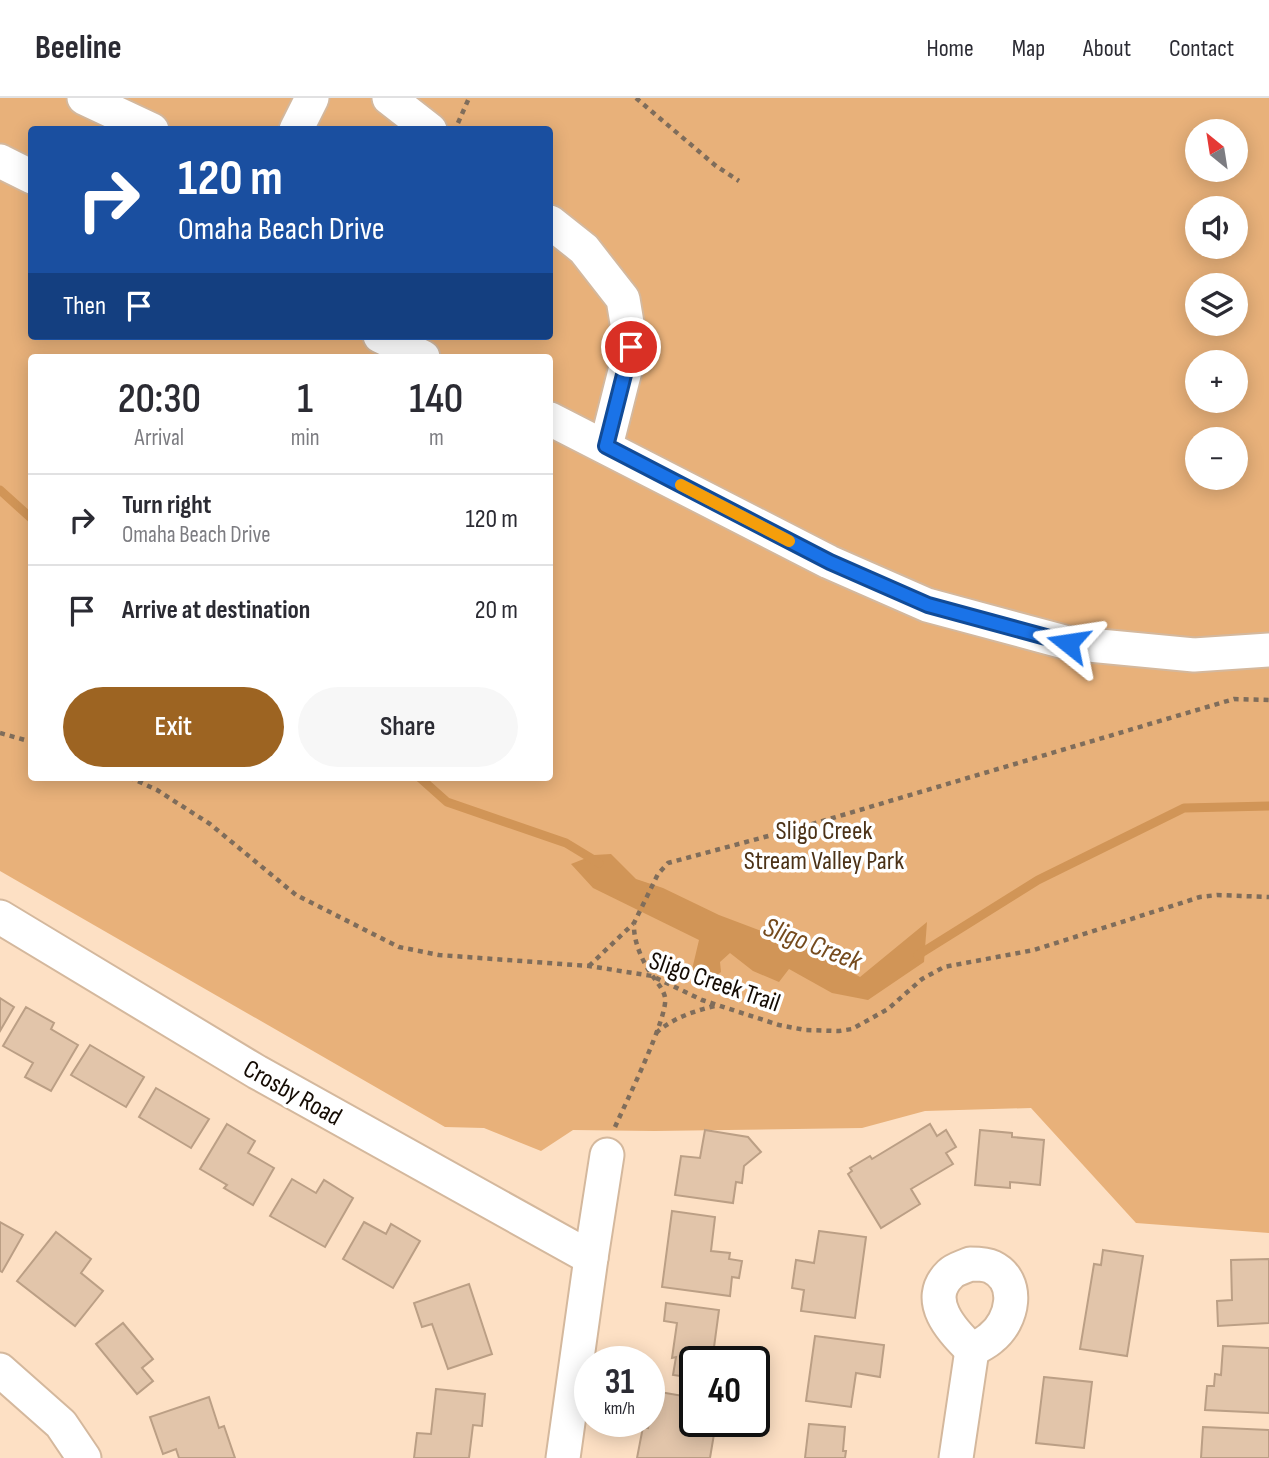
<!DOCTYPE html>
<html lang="en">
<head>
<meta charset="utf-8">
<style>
	:root { --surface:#fff; --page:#f7f7f7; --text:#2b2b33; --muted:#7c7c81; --line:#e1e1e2; --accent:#9d6422 }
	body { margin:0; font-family:"Sofia Sans Condensed",sans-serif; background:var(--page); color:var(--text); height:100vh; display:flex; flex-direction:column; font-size:26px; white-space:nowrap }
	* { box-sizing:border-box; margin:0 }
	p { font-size:23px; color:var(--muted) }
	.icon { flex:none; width:38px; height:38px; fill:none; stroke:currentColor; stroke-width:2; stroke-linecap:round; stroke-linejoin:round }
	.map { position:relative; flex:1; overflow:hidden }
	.side { position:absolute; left:28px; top:256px; width:525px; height:427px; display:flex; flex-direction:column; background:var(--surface); border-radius:7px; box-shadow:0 4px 18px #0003 }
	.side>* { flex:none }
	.banner { position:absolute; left:28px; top:28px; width:525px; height:214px; border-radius:7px; box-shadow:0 4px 18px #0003; background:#1a4fa0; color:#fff; overflow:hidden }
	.needle { width:46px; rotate:330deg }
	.tools { position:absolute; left:1185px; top:21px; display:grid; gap:14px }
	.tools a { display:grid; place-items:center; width:63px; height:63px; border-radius:50%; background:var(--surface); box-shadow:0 4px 18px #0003; font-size:35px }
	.speed { position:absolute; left:574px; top:1248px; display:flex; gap:14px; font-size:35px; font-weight:700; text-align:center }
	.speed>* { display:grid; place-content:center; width:91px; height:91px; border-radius:50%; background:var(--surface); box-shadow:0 4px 18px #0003; line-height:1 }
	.speed small { font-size:18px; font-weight:400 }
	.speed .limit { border:4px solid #111; border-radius:10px; background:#fff; color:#111 }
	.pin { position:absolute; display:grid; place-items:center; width:60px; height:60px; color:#fff; margin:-30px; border:4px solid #fff; border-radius:50%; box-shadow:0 2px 7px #0007 }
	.me { position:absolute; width:77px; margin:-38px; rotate:285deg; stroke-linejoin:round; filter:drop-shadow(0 0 5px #0008) }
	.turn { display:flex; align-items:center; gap:24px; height:147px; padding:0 35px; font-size:32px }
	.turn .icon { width:91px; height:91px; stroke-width:2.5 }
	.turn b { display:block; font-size:49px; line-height:60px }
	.then { display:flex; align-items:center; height:66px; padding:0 35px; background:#0003; gap:14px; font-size:26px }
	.eta { display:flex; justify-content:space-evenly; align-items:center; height:119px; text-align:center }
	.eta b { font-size:42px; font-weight:600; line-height:49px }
	.primary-button { display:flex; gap:14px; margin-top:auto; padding:14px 35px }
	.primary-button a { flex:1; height:80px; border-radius:42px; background:var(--accent); color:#fff; font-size:28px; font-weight:600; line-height:80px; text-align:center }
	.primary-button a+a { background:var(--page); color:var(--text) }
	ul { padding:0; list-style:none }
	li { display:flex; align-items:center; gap:21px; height:91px; padding:0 35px; border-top:2px solid var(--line) }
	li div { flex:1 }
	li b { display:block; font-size:26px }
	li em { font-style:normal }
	header { display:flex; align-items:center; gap:42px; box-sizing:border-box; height:98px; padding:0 35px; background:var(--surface); border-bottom:2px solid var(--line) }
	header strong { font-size:33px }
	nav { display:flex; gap:38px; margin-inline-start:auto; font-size:24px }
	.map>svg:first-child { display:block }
</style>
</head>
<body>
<header>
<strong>Beeline</strong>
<nav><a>Home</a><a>Map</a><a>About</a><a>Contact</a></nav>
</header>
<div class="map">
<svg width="1269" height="1360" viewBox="0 0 1269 1360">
	<rect width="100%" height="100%" fill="#fde0c4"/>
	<path fill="#e8b17a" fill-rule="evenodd" d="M 0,0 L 1269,0 L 1269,1135 L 1136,1125 L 1031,1010 L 925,1013 L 862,1030 L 654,1033 L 573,1032 L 541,1053 L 484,1030 L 445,1029 L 0,773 ZM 32,32 L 550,32 L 550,238 L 32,238 ZM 1197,33 L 1236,33 L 1236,72 L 1197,72 ZM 1197,110 L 1236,110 L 1236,149 L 1197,149 ZM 1197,187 L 1236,187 L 1236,226 L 1197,226 ZM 32,259 L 550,259 L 550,679 L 32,679 ZM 1197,264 L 1236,264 L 1236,303 L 1197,303 ZM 1197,341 L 1236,341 L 1236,380 L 1197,380 Z"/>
	<polygon fill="#d19557" points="611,756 636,781 663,790 719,817 815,853 860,879 927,824 924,864 868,902 832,895 789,871 779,884 753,873 730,855 720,864 721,874 701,890 690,880 699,842 593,790 571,766 594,757"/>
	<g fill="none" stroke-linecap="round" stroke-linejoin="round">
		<g stroke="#d19557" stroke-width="9">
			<polyline points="0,392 32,421"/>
			<polyline points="419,679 447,704 566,745 599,765"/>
			<polyline points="918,857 1038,782 1184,710 1269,708"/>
		</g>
	</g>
	<g fill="#e2c5aa" stroke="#bb9f85" stroke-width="2">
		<polygon points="0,900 14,909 0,933"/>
		<polygon points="26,909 54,925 51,931 78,947 51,993 25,979 33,965 3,948"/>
		<polygon points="90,947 144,979 126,1009 71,977"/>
		<polygon points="156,990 209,1021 191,1050 139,1019"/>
		<polygon points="227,1026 255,1043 248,1055 274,1070 253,1107 224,1090 227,1087 200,1071"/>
		<polygon points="930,1026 937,1038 946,1032 956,1049 946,1055 953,1066 911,1091 920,1106 881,1130 848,1076 852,1073 850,1070 870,1058 872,1061"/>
		<polygon points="705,1032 748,1039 761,1054 744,1068 742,1085 736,1084 733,1105 675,1097 681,1058 700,1060"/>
		<polygon points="980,1032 1012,1035 1012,1039 1044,1042 1040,1087 1010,1084 1010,1090 975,1087"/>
		<polygon points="292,1081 316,1095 324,1082 353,1100 325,1149 270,1118"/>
		<polygon points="672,1113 715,1119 711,1153 730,1155 729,1161 742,1163 739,1180 732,1179 730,1198 662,1189"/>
		<polygon points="0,1124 23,1137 2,1174 0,1173"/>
		<polygon points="364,1124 386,1136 391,1126 420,1143 393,1190 343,1161"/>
		<polygon points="819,1133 866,1139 855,1220 801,1213 804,1192 792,1190 796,1162 814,1165"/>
		<polygon points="56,1134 91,1161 81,1175 103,1193 75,1228 17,1183"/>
		<polygon points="1103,1152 1143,1158 1127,1258 1080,1251 1094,1166 1101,1167"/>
		<polygon points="1269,1161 1269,1225 1218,1228 1217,1203 1232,1202 1231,1162"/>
		<polygon points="469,1186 492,1256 448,1271 432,1226 422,1229 414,1205"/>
		<polygon points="666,1205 719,1212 712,1264 695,1264 695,1280 673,1277 676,1259 672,1260 677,1225 664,1223"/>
		<polygon points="123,1225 153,1261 142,1270 153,1283 137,1296 96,1246"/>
		<polygon points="815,1238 884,1247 880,1279 856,1275 851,1309 806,1303"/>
		<polygon points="1223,1248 1269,1250 1269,1315 1205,1312 1207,1288 1214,1288 1215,1276 1221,1277"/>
		<polygon points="1044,1279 1092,1284 1084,1350 1036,1345"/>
		<polygon points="436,1291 485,1296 482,1328 473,1327 469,1360 414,1360 417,1335 431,1336"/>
		<polygon points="654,1293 695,1300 695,1323 701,1323 699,1334 714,1336 710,1360 637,1360 643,1329 648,1330"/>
		<polygon points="209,1299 219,1330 224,1328 235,1360 179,1360 176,1351 163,1356 150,1319"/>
		<polygon points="809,1326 845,1329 843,1353 846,1353 845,1360 805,1360"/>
		<polygon points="1203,1329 1269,1332 1269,1360 1201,1360"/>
	</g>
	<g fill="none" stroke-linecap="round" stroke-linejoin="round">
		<g stroke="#d4b89d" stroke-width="37">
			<g id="minor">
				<polyline points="84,0 152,32"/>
				<polyline points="389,0 430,32"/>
				<polyline points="296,32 312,0"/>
				<polyline points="0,63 32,79"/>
				<polyline points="550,124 584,151 623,201 631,249 606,348"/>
				<polyline points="380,238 423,259"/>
				<polyline points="550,321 829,464 927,507 1068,545 1194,557 1269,552"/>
				<polyline points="0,819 257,974 591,1160 563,1360"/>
				<polyline points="591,1160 607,1057"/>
				<path d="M 970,1166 C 977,1166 986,1166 992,1169 C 1021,1183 1013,1223 991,1240 C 986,1245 978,1248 972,1252 C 952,1233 923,1202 950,1176 C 955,1171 964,1169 970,1166 Z"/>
				<polyline points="0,1272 61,1326 84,1360"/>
				<polyline points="956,1360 972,1252"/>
			</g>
		</g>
		<g stroke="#7f6d5b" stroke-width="4.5" stroke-dasharray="5 5" stroke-linecap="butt">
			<polyline points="636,0 716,68 739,83"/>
			<polyline points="458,25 469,0"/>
			<polyline points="0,635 32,644"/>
			<polyline points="129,679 157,692 210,726 296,797 399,849 439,857 589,868 652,878 702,902 779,927 805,932 839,933 852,931 888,911 922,881 944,869 1034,852 1200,799 1217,797 1269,799"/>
			<polyline points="589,868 633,826"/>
			<path d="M 656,935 C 674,919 695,913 718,907"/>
			<path d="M 615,1029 C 625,1006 669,918 665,899 C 663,891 658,886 654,880 C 643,865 633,844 634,825 L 658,776 L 668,765 L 809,727 L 1234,601 L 1269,602"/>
		</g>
		<use href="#minor" stroke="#fff" stroke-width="33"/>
	</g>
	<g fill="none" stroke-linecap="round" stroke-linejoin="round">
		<g stroke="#114b97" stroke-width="18">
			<polyline id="route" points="631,249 606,348 830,464 928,507 1068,545"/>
		</g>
		<use href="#route" stroke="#1a73e8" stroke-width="12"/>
		<polyline stroke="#f59e0b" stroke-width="12" points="681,387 789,443"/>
	</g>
	<g text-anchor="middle" stroke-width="7" stroke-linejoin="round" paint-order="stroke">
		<g font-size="26" fill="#4c3217" stroke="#fff">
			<text x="824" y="741">Sligo Creek<tspan x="824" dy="30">Stream Valley Park</tspan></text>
		</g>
		<g font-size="26" fill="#140b03" stroke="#fff">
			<text transform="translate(715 883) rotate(19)" y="9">Sligo Creek Trail</text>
			<text transform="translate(293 994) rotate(29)" y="9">Crosby Road</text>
		</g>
		<g font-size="28" font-style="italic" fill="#754b1e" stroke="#fff">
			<text transform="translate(813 845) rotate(21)" y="10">Sligo Creek</text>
		</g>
	</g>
</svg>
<div class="tools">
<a><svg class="needle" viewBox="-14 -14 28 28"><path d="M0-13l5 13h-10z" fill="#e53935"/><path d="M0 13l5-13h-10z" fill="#7c7c81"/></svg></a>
<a><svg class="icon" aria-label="sound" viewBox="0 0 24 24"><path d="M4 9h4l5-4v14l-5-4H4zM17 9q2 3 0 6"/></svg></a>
<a><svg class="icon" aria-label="layers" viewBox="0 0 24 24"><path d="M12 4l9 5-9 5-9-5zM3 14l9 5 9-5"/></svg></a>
<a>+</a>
<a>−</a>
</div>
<div class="speed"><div>31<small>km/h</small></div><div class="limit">40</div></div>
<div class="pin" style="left:631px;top:249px;background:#d93025"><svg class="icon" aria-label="arrive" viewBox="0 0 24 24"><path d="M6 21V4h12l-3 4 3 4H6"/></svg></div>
<svg class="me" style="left:1068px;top:545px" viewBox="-20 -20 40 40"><path d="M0-17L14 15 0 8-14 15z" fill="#1a73e8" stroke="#fff" stroke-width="4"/></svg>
<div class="banner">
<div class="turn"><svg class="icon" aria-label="right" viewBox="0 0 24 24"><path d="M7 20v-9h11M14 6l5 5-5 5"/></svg><div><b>120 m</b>Omaha Beach Drive</div></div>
<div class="then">Then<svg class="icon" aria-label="arrive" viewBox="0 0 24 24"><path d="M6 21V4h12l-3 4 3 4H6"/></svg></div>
</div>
<section class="side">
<div class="eta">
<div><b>20:30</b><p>Arrival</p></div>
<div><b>1</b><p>min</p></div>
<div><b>140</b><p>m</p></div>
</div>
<ul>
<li><svg class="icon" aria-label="right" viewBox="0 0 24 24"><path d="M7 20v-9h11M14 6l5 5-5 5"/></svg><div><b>Turn right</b><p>Omaha Beach Drive</p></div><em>120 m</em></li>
<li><svg class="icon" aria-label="arrive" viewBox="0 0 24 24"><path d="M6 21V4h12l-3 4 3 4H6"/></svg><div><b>Arrive at destination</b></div><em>20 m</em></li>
</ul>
<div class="primary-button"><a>Exit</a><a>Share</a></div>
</section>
</div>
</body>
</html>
